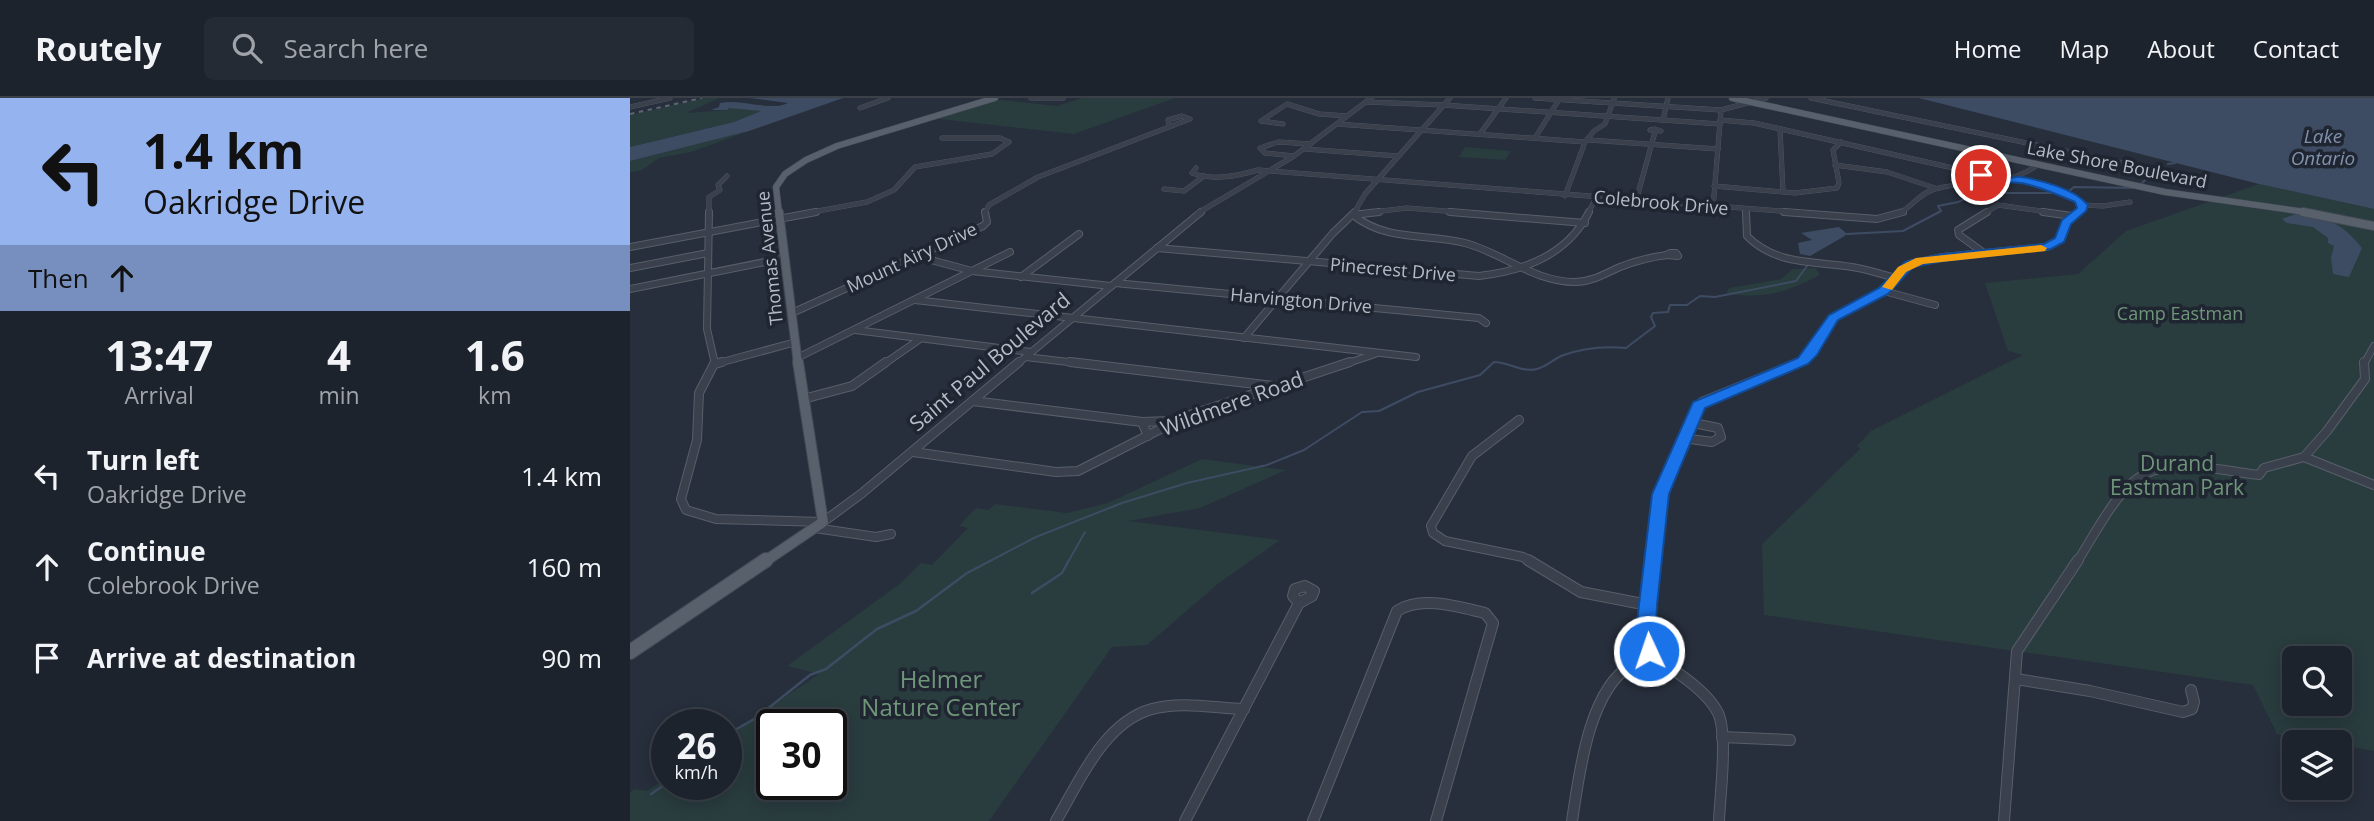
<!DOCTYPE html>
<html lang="en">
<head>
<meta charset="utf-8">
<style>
	:root { --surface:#1d232d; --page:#252b35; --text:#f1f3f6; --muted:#a0a4aa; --line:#3b4049 }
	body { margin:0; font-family:"Open Sans",sans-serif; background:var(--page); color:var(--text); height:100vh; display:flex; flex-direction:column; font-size:26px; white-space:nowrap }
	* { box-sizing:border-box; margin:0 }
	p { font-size:23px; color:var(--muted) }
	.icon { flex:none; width:38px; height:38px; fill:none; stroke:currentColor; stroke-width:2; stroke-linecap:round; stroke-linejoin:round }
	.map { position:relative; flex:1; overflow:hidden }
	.side { display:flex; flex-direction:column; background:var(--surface); width:630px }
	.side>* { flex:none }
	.top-card { background:#95b3ee; color:#111; overflow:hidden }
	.controls { position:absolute; left:1652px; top:548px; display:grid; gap:14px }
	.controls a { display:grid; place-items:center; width:70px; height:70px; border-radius:10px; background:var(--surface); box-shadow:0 4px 18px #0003,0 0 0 2px var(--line); font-size:35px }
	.speed { position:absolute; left:21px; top:611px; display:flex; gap:14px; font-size:35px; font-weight:700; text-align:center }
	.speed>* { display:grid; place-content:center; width:91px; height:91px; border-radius:50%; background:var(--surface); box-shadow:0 4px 18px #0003,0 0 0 2px var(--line); line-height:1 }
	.speed small { font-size:18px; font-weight:400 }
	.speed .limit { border:4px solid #111; border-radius:10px; background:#fff; color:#111 }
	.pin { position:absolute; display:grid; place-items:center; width:60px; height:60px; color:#fff; margin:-30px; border:4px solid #fff; border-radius:50%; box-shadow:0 2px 7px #0007 }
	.me { position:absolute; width:77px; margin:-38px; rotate:357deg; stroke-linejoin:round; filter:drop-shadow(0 0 5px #0008) }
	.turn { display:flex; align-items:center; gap:24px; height:147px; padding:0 28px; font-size:32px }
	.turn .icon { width:91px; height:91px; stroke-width:2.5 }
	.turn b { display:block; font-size:49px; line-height:60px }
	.then { display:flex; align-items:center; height:66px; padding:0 28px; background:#0003; gap:14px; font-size:26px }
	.eta { display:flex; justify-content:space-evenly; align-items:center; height:119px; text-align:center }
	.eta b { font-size:42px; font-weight:700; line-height:49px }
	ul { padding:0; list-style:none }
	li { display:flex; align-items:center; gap:21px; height:91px; padding:0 28px }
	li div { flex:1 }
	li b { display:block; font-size:26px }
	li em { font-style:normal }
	header { display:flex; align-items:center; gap:42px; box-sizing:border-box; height:98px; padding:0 35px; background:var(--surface); border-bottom:2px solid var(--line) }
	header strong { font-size:33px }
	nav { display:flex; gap:38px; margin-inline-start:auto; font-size:24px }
	.search { width:490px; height:63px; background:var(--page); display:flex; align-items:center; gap:18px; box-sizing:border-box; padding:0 24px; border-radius:10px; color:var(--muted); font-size:26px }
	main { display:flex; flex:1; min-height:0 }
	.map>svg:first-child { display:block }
</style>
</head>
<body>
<header>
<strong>Routely</strong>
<div class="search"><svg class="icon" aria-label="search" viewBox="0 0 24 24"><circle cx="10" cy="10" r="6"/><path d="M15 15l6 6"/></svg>Search here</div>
<nav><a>Home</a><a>Map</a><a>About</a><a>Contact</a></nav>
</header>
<main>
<section class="side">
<div class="top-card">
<div class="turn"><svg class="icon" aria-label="left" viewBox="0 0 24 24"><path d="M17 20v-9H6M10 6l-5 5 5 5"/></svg><div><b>1.4 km</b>Oakridge Drive</div></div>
<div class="then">Then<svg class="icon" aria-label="ahead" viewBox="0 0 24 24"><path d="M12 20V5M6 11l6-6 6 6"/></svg></div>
</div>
<div class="eta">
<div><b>13:47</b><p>Arrival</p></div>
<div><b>4</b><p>min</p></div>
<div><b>1.6</b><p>km</p></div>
</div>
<ul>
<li><svg class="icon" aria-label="left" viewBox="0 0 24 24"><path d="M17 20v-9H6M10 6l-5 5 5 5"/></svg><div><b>Turn left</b><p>Oakridge Drive</p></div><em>1.4 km</em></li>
<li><svg class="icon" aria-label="ahead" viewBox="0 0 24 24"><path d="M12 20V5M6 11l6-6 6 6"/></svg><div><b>Continue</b><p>Colebrook Drive</p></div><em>160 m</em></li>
<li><svg class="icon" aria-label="arrive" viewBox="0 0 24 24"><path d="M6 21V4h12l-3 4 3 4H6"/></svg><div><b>Arrive at destination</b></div><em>90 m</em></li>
</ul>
</section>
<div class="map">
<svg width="1744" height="723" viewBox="0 0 1744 723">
	<rect width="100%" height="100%" fill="#272f3c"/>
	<g fill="#293c3e" fill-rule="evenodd">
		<polygon points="73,0 90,0 56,15 96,12 99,9 131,13 104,24 0,49 0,17"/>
		<polygon points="452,0 545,0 444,36 301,20 362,1 427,8"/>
		<polygon points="119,33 61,54 29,60 12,72 0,74 0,63"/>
		<polygon points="835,49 881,53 875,62 829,59"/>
		<path d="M 1629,86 L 1744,111 L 1744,653 L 1710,647 L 1710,644 L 1692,644 L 1647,636 L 1623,587 L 1134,517 L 1132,446 L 1230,351 L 1227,348 L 1241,333 L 1393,257 L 1378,253 L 1355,185 L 1448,176 L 1496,133 ZM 1664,560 L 1710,560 L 1710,606 L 1664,606 Z"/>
		<path d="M 1186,170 L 1190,177 C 1159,194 1131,202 1096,195 L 1099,190 L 1151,181 L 1163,171 Z"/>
		<path d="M 572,361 L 656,372 L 570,410 L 498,423 L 650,442 L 589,485 L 517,547 L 482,549 L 359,723 L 0,723 L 0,694 L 4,691 L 17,693 L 37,680 L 37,686 L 96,686 L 96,639 L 189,576 L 157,568 L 271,485 L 291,465 L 302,467 L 338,430 L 329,428 L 346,410 L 359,412 L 365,406 L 437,415 L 478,405 ZM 142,626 L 201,626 L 201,686 L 142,686 Z"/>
	</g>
	<g fill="#3e4c63">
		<path d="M 120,0 L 213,0 L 119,33 L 0,63 L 0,49 L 104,24 L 131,13 L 99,10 L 97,12 L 81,12 L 89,9 L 90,5 C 113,0 139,14 158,5 Z"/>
		<polygon points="1289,0 1744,0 1744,111 1629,86"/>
		<path d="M 1666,116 C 1697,119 1712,125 1732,150 L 1719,179 L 1703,176 L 1701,160 L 1704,148 L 1698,145 L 1698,140 L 1683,129 L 1657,125 L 1652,121 Z"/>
		<polygon points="1209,129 1217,136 1213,139 1180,158 1170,156 1168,145 1182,142 1171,135"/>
	</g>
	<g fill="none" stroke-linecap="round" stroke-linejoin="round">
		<g stroke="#3e4c63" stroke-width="2">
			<polyline points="1538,66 1545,65"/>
			<polyline points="1512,85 1522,76"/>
			<polyline points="1439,93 1444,89 1506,90"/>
			<polyline points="1217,136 1273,133 1311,113 1308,108 1328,104 1347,95 1427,95"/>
			<path d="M 358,464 L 406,439 L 492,405 L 557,385 L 637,367 L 674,352 L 732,314 L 749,313 L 788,294 L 850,277 L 864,264 C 879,264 892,275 907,271 C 915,269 923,262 931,258 C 952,250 974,248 996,250 L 1025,228 L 1021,219 L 1023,215 L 1038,214 L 1040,207 L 1057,207 L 1070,198 L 1085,199 L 1166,183 L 1177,168"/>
			<polyline points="438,464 455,434"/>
		</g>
		<g stroke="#3e4c63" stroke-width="2.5">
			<polyline points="402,495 432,475 439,462"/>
			<polyline points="96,637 126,620 180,577 196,571 247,531 286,513 337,475 362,462"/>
			<polyline points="21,696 37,685"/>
		</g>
		<g stroke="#585f6a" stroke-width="5">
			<g id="minor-far3">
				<polyline points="401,0 433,0"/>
				<polyline points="905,0 1091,12"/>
				<polyline points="1181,0 1493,65"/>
				<polyline points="736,4 814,7"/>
				<polyline points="813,7 1090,26"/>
				<polyline points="0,9 40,0"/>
				<polyline points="230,10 258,0"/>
				<polygon points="552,18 560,21 539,29 538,22"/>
				<polyline points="1033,22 1038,0"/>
				<polyline points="1090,22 1124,25 1345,75 1363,84"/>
				<polyline points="653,26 631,23 657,6 689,16 717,18"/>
				<polyline points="707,26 955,44"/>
				<polygon points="1025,31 1031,33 1020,32"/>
				<polyline points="1150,31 1153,93"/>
				<polyline points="850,36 876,0"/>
				<polyline points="905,40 930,0"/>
				<polyline points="959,42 1088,51"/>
				<polyline points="675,51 768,58"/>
				<polyline points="664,58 635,55 630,50 648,44 681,46"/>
				<polyline points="1205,67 1257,74 1305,90"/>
				<path d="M 566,70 L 562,75 C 583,83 607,78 628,72 L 1176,115"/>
				<polyline points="1389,82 1439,97 1453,107 1447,115"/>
				<polyline points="1084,88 1165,95 1207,90 1209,85 1203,52 1211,44"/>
				<polyline points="534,91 554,93 574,78"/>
				<polyline points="935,98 955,44 964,33 975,26 984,1"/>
				<polyline points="1006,103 1025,34"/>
				<polyline points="1453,107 1473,108 1500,104"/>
				<polyline points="1083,110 1091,12 1136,0"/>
				<polyline points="1116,112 1116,115"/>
				<polyline points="79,115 79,99 90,92 88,87 97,78"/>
				<polyline points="177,115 237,104 264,92 285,69 362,56 379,44 370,40 312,40"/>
				<polyline points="355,115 359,107 408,79 539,29"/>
				<polyline points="568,115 664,58 741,0"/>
				<polyline points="724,115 735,96 820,0"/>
				<polyline points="735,115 777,110 841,115"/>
				<polyline points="958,115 966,100"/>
				<path d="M 1270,115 C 1282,108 1290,95 1305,91 C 1344,80 1373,92 1409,66"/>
				<polyline points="1355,115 1368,107 1425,115"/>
			</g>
		</g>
		<g stroke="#585f6a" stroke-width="8">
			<g id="minor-far2">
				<polyline points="79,114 77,231 85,266"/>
				<polyline points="820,114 955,125"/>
				<path d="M 1116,114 L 1117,138 C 1145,167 1184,163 1222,169 C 1236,171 1251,176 1265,180"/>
				<polyline points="1154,114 1247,121 1273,114"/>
				<polyline points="1413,114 1442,118"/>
				<path d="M 723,117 C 757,144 796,135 835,145 C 873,155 904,184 945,184 C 962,184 976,175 990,169 C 1005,163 1021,159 1037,157"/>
				<polyline points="723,117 749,114"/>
				<polyline points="0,149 186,114"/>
				<path d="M 527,150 L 849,178 C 894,173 938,156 959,114"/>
				<polygon points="1040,155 1046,155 1048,158 1036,157"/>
				<polyline points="1354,155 1329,137 1328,132 1357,114"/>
				<polyline points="286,158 342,173 481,188"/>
				<polyline points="0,170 78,155"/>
				<polyline points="391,179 449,136"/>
				<polyline points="485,185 849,220 856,225"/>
				<polyline points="0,191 155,160"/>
				<polyline points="1254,193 1305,207"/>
				<polyline points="285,202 786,259"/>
				<polyline points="162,215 353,128 357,124 355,114"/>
				<polyline points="225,232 401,254"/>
				<polyline points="614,240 703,135 725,114"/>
				<polyline points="396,259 455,266"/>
				<polyline points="167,260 380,154"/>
				<polyline points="85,266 166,244"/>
				<polyline points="254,266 290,241"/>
				<polyline points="387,266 571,114"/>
				<polyline points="715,266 745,256"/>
				<polyline points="1166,266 1173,263 1203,220 1254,193 1279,166 1313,159 1417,149 1430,142 1436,124 1449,114"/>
				<polyline points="1734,266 1744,248"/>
			</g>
		</g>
		<g stroke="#585f6a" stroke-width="10">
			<g id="minor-far1">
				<polyline points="85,264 69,295 67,342 51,401 56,412 86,421 193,424 231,396 389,264"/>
				<polyline points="440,264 643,288"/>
				<polyline points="85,266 92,264"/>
				<polyline points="173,301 222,288 256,264"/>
				<polyline points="343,303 512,324 518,338"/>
				<polyline points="889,322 842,358 801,428 803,435 815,443 893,459 901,464"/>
				<polyline points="512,324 540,323"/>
				<polyline points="1053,340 1082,344 1091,339 1088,330 1059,324"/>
				<polyline points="283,354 426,374 448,373 554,319 720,264"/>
				<polyline points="1674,359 1744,387"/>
				<polyline points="185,430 246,439 261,436"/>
				<polyline points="1024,464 1031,395 1065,311 1072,304 1170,264"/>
				<path d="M 1447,464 C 1461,442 1484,399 1503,384 C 1535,356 1591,373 1629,377 L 1634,370 L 1674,359 L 1697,333 L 1735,281 L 1734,264"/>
			</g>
		</g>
		<g stroke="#585f6a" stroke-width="12">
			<g id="minor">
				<polyline points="898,462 951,494 1018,507"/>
				<path d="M 1025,462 L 1017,540 L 1022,560 C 1042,569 1078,594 1088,615 C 1098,636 1090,698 1089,723"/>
				<polygon points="675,488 684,493 682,498 669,505 663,498 665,491"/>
				<polyline points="1386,581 1460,593 1553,614 1562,611 1564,604 1561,592"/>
				<polyline points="1092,639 1160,642"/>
				<path d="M 426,723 C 449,684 474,624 522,611 C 551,603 585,610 614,611"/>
				<polyline points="555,723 669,505"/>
				<path d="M 683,723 L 767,513 C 791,497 829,509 855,515 L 863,525 L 806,723"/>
				<path d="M 942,723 C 949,678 958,593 1001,567 C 1007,563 1015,562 1022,560"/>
				<polyline points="1374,723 1387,553 1448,462"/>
			</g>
		</g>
		<g stroke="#434a55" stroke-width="7">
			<g id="major-far3">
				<polyline points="1102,0 1535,94 1682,115"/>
				<polyline points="149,115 146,89 155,76 176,62 207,48 365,0"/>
			</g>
		</g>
		<g stroke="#434a55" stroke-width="10">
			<g id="major-far2">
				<polyline points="149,114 168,266"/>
				<polyline points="1673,114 1744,128"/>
			</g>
		</g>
		<g stroke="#434a55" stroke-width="12">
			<polyline id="major-far1" points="134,464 193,424 168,264"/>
		</g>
		<g stroke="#434a55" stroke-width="16">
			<polyline id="major" points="0,554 136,462"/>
		</g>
		<use href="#minor-far3" stroke="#3a414c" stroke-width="4.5"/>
		<use href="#minor-far2" stroke="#3a414c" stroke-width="6"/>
		<use href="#minor-far1" stroke="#3a414c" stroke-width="8"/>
		<use href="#minor" stroke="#3a414c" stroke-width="10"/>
		<use href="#major-far3" stroke="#58606c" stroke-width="6"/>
		<use href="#major-far2" stroke="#58606c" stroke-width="8"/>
		<use href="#major-far1" stroke="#58606c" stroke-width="10"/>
		<use href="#major" stroke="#58606c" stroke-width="14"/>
		<polyline stroke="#5d6573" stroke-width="2" stroke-dasharray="4.5 4.5" stroke-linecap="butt" points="0,16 72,0"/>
	</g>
	<path fill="#1a73e8" stroke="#114b97" stroke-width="2" d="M 1347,75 C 1356,75 1360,81 1368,81 C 1376,82 1383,78 1391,79 C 1411,82 1445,91 1458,107 L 1456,113 L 1441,126 L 1434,144 L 1421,151 L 1313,163 L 1283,169 L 1258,196 L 1208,222 L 1187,257 L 1178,266 L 1075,310 L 1039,396 L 1027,507 L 1026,532 L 1029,553 L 1026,558 L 1019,560 L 1012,558 L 1006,532 L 1022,396 L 1063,304 L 1168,260 L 1199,217 L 1249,190 L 1275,164 L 1313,156 L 1414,146 L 1425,140 L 1432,122 L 1447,110 L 1445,104 C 1428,97 1409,88 1391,85 C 1370,82 1370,92 1347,79 Z"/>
	<polygon fill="#f59e0b" points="1411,147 1417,150 1415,153 1293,166 1276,174 1262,192 1252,189 1268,169 1286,160"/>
	<g text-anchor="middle" stroke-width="7" stroke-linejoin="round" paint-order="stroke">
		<g font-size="18" fill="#b6bcc7" stroke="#1f2631">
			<text transform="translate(1487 67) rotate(11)" y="6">Lake Shore Boulevard</text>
			<text transform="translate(1031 105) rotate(5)" y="6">Colebrook Drive</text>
			<text transform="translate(140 160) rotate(-96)" y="6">Thomas Avenue</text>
			<text transform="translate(282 160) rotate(-25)" y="6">Mount Airy Drive</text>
			<text transform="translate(763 172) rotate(5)" y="6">Pinecrest Drive</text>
			<text transform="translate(671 203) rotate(5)" y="6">Harvington Drive</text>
		</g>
		<g font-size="18" fill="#70967a" stroke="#1f2631">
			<text x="1550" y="222">Camp Eastman</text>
		</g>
		<g font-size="19" font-style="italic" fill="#8191ac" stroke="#1f2631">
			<text x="1693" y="45">Lake<tspan x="1693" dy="22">Ontario</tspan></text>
		</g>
		<g font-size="21" fill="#b6bcc7" stroke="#1f2631">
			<text transform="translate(360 264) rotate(-40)" y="7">Saint Paul Boulevard</text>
			<text transform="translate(602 306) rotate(-20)" y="7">Wildmere Road</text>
		</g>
		<g font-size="21" fill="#70967a" stroke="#1f2631">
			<text x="1547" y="373">Durand<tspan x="1547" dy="24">Eastman Park</tspan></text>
		</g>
		<g font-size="24" fill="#70967a" stroke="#1f2631">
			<text x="311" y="590">Helmer<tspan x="311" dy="28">Nature Center</tspan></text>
		</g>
	</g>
</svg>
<div class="controls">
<a><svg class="icon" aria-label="search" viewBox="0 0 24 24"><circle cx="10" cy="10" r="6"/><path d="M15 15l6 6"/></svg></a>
<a><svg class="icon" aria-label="layers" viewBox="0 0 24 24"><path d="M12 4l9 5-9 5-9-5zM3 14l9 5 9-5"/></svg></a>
</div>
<div class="speed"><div>26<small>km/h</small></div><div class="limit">30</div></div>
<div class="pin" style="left:1351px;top:77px;background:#d93025"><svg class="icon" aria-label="arrive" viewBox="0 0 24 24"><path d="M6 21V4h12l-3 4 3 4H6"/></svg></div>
<svg class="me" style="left:1019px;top:553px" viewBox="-20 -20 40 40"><circle r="17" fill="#1a73e8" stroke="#fff" stroke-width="3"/><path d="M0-11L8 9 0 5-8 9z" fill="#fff"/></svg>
</div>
</main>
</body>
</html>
